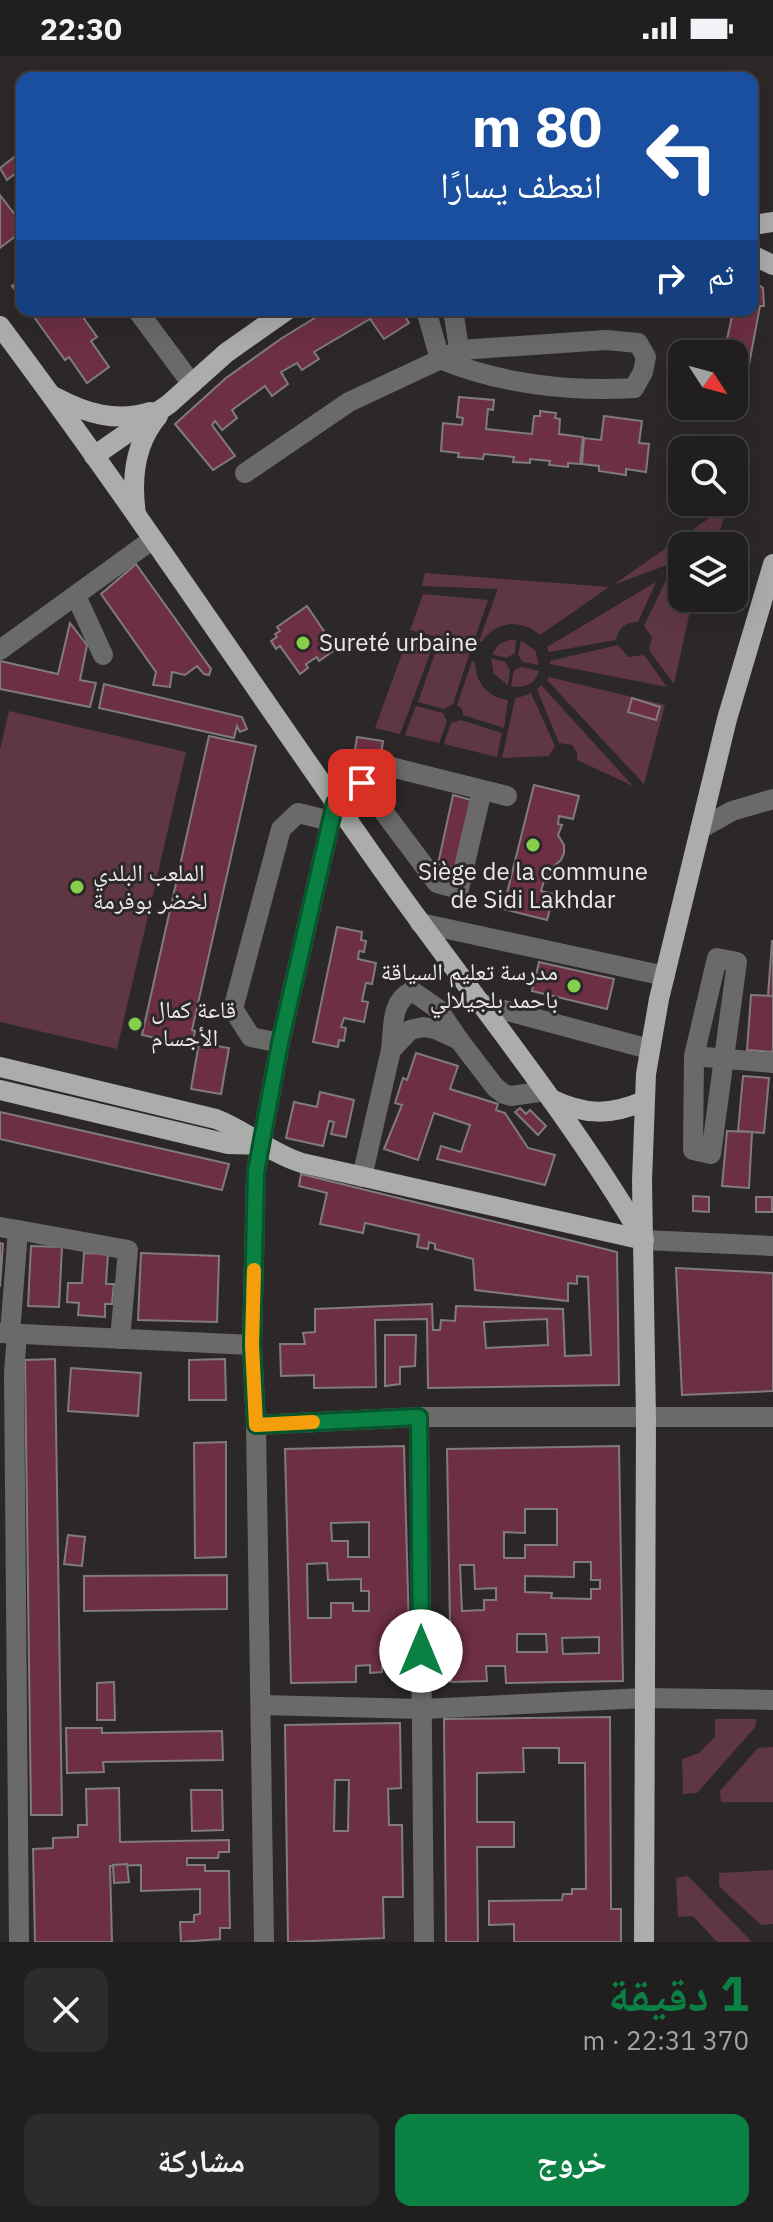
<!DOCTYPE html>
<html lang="ar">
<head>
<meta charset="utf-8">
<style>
	:root { --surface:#211e1f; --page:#2d2b2c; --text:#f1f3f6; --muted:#a2a2a4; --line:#3e3c3d; --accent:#0b8043 }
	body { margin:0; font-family:"IBM Plex Sans","Noto Naskh Arabic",sans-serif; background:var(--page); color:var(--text); direction:rtl; height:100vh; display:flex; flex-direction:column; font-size:30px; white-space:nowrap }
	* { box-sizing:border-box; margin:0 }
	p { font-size:26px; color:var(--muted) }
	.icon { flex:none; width:44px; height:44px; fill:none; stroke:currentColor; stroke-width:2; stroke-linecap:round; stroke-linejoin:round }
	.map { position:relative; height:1886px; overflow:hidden; direction:ltr }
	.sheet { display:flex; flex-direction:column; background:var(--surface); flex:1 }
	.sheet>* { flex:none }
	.banner { position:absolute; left:16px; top:16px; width:742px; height:244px; border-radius:16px; box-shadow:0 8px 32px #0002,0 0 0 2px var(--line); direction:rtl; background:#1a4fa0; color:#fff; overflow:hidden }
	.needle { width:52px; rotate:126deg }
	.tools { position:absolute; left:668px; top:284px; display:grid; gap:16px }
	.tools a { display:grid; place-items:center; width:80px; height:80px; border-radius:16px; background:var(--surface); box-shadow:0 8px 32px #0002,0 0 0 2px var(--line); font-size:40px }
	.pin { position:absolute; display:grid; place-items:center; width:68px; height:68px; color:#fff; margin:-34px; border-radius:16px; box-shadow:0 4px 12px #0006 }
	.me { position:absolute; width:88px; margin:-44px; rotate:0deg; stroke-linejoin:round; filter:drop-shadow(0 0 6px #0008) }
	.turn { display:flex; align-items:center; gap:28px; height:168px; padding:0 24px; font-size:36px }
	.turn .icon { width:104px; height:104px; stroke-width:2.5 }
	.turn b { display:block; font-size:56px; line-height:68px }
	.then { display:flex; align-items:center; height:76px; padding:0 24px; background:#0003; gap:16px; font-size:30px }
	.round { display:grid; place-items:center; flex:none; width:84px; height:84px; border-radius:16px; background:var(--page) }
	.summary { display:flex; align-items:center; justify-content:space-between; height:136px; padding:0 24px }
	h1 { font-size:48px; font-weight:700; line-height:60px; color:var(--accent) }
	.primary-button { display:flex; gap:16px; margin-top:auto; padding:16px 24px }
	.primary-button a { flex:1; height:92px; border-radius:16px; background:var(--accent); color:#fff; font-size:32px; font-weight:700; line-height:92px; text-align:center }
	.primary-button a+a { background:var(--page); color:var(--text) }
	.status { display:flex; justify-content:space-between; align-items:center; height:56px; padding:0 40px; background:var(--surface); direction:ltr }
	.status svg { height:22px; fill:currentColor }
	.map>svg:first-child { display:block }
</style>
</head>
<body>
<div class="status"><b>22:30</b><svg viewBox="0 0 49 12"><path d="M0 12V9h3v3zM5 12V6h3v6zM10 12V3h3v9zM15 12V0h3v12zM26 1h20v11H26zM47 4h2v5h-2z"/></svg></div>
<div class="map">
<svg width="773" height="1886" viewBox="0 0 773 1886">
	<rect width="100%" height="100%" fill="#2c2829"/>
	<g fill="#5f3743">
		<polygon points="728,449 715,490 682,490 682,515 675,506 613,529"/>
		<path d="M 425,517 L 609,531 L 540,579 C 522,563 495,564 482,586 L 479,585 L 498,533 L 422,530 Z"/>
		<polygon points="667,522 682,536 682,542 688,542 692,546 674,628 649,594 652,581 644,570"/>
		<path d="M 656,526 L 638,566 C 626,566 618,572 616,584 L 549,596 L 547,591 Z"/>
		<polygon points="423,538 488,544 472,590 410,574"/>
		<polygon points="408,581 434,587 400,678 375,672"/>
		<polygon points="509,584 516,584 515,597 506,602 492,598 499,588"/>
		<polygon points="521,585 535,594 539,609 523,606 518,599"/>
		<polygon points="438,589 470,596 453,648 444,653 418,646"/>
		<polygon points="618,589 628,601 644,599 667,631 550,608 550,605"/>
		<polygon points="491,602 505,606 510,614 508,629 494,618"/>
		<path d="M 472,605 L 475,607 C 476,628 488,641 508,644 L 504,672 L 463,659 L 462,653 L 457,649 Z"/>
		<path d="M 522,611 L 539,615 C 535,628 525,633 511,630 L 514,614 Z"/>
		<polygon points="549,621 665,649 644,728 547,624"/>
		<polygon points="541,629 633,730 577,704 577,697 572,689 559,687 537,633"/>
		<polygon points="531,637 555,690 549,700 502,702 515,643"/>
		<polygon points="416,650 443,657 447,666 439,687 405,679"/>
		<polygon points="9,655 186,696 117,993 0,966 0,694"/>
		<polygon points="461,664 502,677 497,701 444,688 451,667"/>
		<polygon points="715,1663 756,1663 756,1670 697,1737 683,1738 682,1703 699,1697 715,1681"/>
		<polygon points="773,1691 773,1746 721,1746 720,1735 758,1692"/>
		<polygon points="773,1814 773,1868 761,1869 719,1830 719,1817"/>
		<polygon points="688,1820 752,1886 717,1886 693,1860 678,1861 676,1822"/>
	</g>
	<g fill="#6d2f44" stroke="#807b7d" stroke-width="2" fill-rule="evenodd">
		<polygon points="22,95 22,112 7,124 0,112"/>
		<polygon points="0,139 22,168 22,175 0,192"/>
		<polygon points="22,223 22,243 12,230"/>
		<polygon points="755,226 763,232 764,250 760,250 742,346 744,349 730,363 681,352 682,348 734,350 734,298 724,298 733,255 731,254 752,254 752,231"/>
		<polygon points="29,254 78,254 97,281 91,285 109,311 87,327 69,301 65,304"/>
		<polygon points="328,254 401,254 409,267 384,283 370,263 314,296 319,303 302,314 297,307 281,316 288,328 272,340 265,330 232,354 237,362 222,374 215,365 212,369 235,400 213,414 175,368 226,322 282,282"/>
		<polygon points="474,254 510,254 510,257 475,260"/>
		<polygon points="459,341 494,344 493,354 488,353 486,373 532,378 534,360 540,360 540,355 556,357 555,362 560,363 559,378 583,381 580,408 568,407 568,411 549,409 550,405 530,403 530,407 513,406 514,401 484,398 483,403 458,401 459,397 441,395 443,367 462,369 463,362 457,361"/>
		<polygon points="604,360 642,365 639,387 649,388 646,416 626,413 626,419 599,415 599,410 582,408 584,382 601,384"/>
		<polygon points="136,508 211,613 209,619 204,618 197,610 185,619 172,616 170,631 153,629 156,616 101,538"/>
		<polygon points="307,550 336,593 319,605 317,601 306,608 308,612 300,618 280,590 276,593 271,585 277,581 275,578 280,575 277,571"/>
		<polygon points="70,567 87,589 80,624 96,627 90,651 0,633 0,605 58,618"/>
		<polygon points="104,628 242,661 247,673 240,676 237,670 234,682 99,652"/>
		<polygon points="632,642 660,651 656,664 628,656"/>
		<polygon points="209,680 256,690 192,974 195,975 192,990 142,979"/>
		<polygon points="357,681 383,685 381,698 355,694"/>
		<polygon points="534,729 579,740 573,763 559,760 558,768 562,769 558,779 564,789 564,797 561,804 551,813 548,826 544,825 541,835 554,838 547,864 503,853"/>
		<polygon points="453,739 471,744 456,812 438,808"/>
		<polygon points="337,871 362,876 361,884 366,885 364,896 359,895 358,903 376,907 372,928 366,927 362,945 368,946 364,966 344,962 341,971 346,972 344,985 339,984 338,991 313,986"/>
		<polygon points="772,885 773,885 773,940 768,940"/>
		<polygon points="539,906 614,923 607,953 532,935"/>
		<polygon points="751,939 773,940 773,996 747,994"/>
		<polygon points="199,987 229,992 221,1038 191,1033"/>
		<polygon points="416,997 458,1010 450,1033 498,1048 496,1054 505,1057 528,1092 555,1099 545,1129 437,1103 441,1090 461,1096 470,1069 434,1057 418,1104 384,1093 402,1049 395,1047 403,1022 407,1024"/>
		<polygon points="743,1020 769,1022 764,1077 738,1075"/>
		<polygon points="320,1036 354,1044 346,1081 331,1078 334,1066 329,1065 323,1090 286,1082 294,1046 317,1051"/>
		<polygon points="520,1052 526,1058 530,1054 546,1070 538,1079 515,1056"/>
		<polygon points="0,1056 229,1108 222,1134 0,1083"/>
		<polygon points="727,1075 752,1076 749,1132 722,1130"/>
		<path d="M 301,1118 L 617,1196 L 619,1329 L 428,1332 L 427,1263 L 375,1264 L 376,1331 L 314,1332 L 314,1319 L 281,1320 L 280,1288 L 305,1288 L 303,1277 L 315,1276 L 315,1253 L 432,1248 L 433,1274 L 440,1274 L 441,1264 L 455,1265 L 456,1250 L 563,1253 L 565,1300 L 591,1299 L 588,1221 L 577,1220 L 577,1228 L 568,1227 L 568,1245 L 475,1234 L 473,1203 L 435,1193 L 435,1188 L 429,1186 L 428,1193 L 417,1191 L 419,1179 L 365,1167 L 363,1177 L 320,1168 L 327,1137 L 299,1130 ZM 547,1263 L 548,1289 L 486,1292 L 484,1266 Z"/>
		<polygon points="693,1140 709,1141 709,1156 693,1155"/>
		<rect x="756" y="1141" width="16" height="15"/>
		<polygon points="0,1187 3,1188 0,1231"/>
		<polygon points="31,1190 62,1191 59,1251 28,1250"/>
		<polygon points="84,1197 108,1198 106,1228 114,1228 112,1248 105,1248 105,1261 78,1259 79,1247 67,1246 68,1227 82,1227"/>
		<polygon points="141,1197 219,1200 217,1266 138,1264"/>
		<polygon points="676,1212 773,1217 773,1335 682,1339"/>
		<polygon points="385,1279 416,1279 415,1310 400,1311 400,1328 385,1330"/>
		<polygon points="55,1303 62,1759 31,1759 25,1304"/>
		<polygon points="225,1303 226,1344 189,1344 189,1304"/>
		<polygon points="71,1312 141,1317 138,1360 68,1355"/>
		<polygon points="226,1386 226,1501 195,1502 194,1387"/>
		<path d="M 404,1390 L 409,1576 L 391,1576 L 392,1606 L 382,1606 L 382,1616 L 370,1617 L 370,1609 L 356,1610 L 356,1626 L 291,1627 L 285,1393 ZM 369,1466 L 369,1501 L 348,1501 L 348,1485 L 332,1485 L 331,1467 ZM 327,1507 L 328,1524 L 361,1523 L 361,1535 L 369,1535 L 369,1555 L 353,1555 L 353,1547 L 331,1547 L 331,1562 L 308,1562 L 307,1508 Z"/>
		<path d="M 619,1390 L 623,1625 L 506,1627 L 505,1610 L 486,1610 L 487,1625 L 451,1626 L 447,1393 ZM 525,1453 L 557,1453 L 557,1489 L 525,1489 L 525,1502 L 504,1502 L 504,1476 L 525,1477 ZM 574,1506 L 591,1506 L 591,1524 L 600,1524 L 600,1533 L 591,1533 L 591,1543 L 551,1542 L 552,1537 L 525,1536 L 525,1520 L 574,1521 ZM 460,1509 L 474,1509 L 475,1533 L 496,1532 L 496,1544 L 484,1544 L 484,1554 L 462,1555 ZM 517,1578 L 546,1578 L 547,1596 L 517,1596 ZM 599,1581 L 599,1597 L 563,1598 L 562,1582 Z"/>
		<polygon points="68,1479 85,1481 82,1510 64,1508"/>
		<polygon points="227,1519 227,1553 84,1555 84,1520"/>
		<polygon points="114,1626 115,1664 97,1664 97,1627"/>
		<polygon points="610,1661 611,1853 621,1853 621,1886 514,1886 514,1868 489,1869 489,1845 562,1844 563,1838 572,1838 572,1833 586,1833 585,1707 559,1707 559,1692 523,1692 524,1716 477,1717 477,1766 514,1766 514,1791 477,1791 478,1886 446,1886 444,1663"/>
		<path d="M 400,1667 L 401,1732 L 388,1733 L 389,1769 L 402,1769 L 403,1841 L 383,1841 L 384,1882 L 288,1886 L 285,1669 ZM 335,1724 L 349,1724 L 348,1775 L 334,1775 Z"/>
		<polygon points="66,1672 102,1672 102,1677 222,1675 223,1704 103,1706 104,1716 67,1717"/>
		<polygon points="119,1732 120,1786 229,1784 229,1796 219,1796 218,1802 187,1802 187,1809 205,1809 205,1815 229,1815 230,1872 220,1872 220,1883 181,1886 180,1866 194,1866 194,1859 200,1858 200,1833 141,1835 141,1809 110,1810 112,1886 35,1886 33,1793 53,1792 53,1782 78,1781 78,1769 87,1769 86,1733"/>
		<polygon points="191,1734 222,1734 223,1774 192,1775"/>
		<polygon points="127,1808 129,1826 114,1827 113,1809"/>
	</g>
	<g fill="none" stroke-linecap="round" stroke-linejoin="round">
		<g stroke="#6a6b69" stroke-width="20">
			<polyline points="137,254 192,328"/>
			<polyline points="426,254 440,303"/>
			<polyline points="453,254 461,305"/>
			<path d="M 245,417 L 349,346 L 460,294 L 606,284 L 638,287 L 646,301 L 643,316 L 634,332 C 570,336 500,328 440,303"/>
			<polyline points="76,540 103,599"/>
			<polyline points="0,594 153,483"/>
			<polyline points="362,727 437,827 459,833 482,734"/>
			<polyline points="700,773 732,755 773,743"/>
			<polyline points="420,867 665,920"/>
			<polyline points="478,947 649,993"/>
			<polyline points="280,987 251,981 233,953 281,773 298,757 331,765"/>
			<path d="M 391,994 C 394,971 390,946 412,935 L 438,953 L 459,984"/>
			<polyline points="694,1000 717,902 737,906 711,1098 693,1094 694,1000 773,1007"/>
			<polyline points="362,1121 391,994 410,974 423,971 435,973 459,984 495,1031 504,1038 511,1040 545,1035"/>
			<polyline points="0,1171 18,1174 10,1278"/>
			<polyline points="18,1174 128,1194 120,1283"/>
			<polyline points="644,1184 773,1190"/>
			<polyline points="0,1277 252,1289"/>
			<polyline points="17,1278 14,1317 19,1886"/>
			<polyline points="419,1361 424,1886"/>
			<polyline points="256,1369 419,1361 773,1361"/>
			<polyline points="261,1649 422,1653 645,1642 773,1644"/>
			<polyline points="264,1886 256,1369 252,1289 256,1116 280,987 335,747 378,716 391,711 507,740"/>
		</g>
		<g stroke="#aaada9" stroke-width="20">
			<polyline points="752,169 773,166"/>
			<polyline points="752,199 773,209"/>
			<path d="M 0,270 C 134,449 257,637 387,820 C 472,940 567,1054 642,1181"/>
			<path d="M 55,341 C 85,357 116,367 150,356"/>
			<polyline points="94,400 169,348 226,297 287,254"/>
			<path d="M 136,458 C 131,423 134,388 158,360"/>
			<path d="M 0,1011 L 216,1063 C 247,1075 270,1097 302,1107 L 644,1184"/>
			<polyline points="0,1034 228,1088 261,1089"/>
			<path d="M 551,1043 C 584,1059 610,1060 644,1045"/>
			<polyline points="644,1886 646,1363 642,1125 646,1018 659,943 727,663 773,508"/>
		</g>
	</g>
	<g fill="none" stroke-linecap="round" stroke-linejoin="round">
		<g stroke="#07532c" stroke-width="20">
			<polyline id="route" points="362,727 335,747 280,987 256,1116 252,1289 256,1369 419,1361 421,1595"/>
		</g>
		<use href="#route" stroke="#0b8043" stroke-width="14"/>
		<polyline stroke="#f59e0b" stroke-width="14" points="254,1214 252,1289 256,1369 313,1366"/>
	</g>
	<g fill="#85cf4c" stroke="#2c2829" stroke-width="3">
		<circle cx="303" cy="587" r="8"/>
		<circle cx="533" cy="789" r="8"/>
		<circle cx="77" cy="831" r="8"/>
		<circle cx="574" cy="930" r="8"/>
		<circle cx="135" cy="968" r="8"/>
	</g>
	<g text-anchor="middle" stroke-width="6" stroke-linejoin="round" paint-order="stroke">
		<g font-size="24" fill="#ebe8e9" stroke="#2c2829" text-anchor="start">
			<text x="319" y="595">Sureté urbaine</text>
			<text x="533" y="824" text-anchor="middle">Siège de la commune<tspan x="533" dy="28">de Sidi Lakhdar</tspan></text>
			<text x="93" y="825">الملعب البلدي<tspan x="93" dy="28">لخضر بوفرمة</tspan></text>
			<text x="558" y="924" text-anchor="end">مدرسة تعليم السياقة<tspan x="558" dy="28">باحمد بلجيلالي</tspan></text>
			<text x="151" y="962">قاعة كمال<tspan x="151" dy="28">الأجسام</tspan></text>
		</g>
	</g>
</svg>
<div class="tools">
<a><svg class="needle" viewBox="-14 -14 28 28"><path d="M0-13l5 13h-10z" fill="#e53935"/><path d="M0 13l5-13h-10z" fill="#a2a2a4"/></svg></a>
<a><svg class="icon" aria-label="search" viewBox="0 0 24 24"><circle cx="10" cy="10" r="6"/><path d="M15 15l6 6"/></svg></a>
<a><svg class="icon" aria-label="layers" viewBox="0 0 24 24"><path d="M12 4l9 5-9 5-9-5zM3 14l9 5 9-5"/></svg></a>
</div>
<div class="pin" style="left:362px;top:727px;background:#d93025"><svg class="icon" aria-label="arrive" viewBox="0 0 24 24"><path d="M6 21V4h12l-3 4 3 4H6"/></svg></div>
<svg class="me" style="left:421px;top:1595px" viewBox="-20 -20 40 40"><circle r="19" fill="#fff"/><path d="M0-13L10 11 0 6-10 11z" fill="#0b8043"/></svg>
<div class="banner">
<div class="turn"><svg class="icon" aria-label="left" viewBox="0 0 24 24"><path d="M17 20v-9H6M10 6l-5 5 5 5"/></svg><div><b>80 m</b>انعطف يسارًا</div></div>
<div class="then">ثم<svg class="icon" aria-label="right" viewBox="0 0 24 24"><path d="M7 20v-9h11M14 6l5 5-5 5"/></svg></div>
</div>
</div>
<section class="sheet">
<div class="summary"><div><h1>1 دقيقة</h1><p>370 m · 22:31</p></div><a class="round"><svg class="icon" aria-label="close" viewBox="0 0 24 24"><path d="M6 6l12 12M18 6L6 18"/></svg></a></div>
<div class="primary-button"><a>خروج</a><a>مشاركة</a></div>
</section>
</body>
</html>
